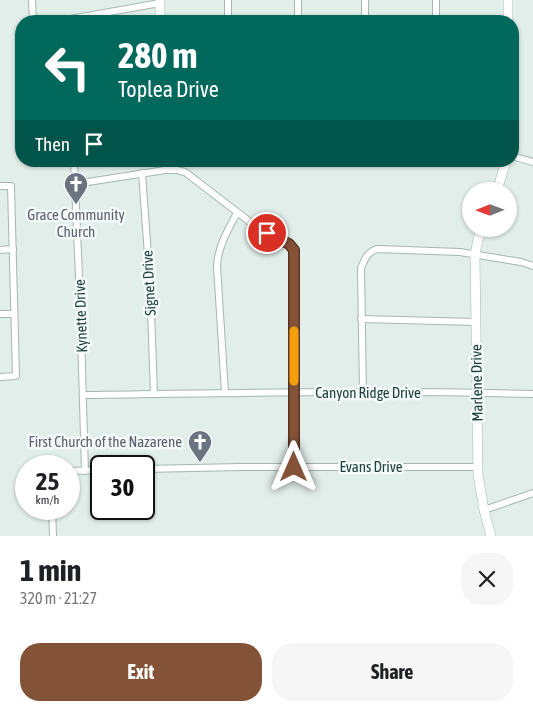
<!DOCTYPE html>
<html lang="en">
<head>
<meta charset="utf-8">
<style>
	:root { --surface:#fff; --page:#f6f6f6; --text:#202124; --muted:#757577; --accent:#845237 }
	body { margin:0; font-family:"Asap Condensed",sans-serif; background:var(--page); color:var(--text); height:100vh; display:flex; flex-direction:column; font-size:19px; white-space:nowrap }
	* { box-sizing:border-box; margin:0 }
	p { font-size:16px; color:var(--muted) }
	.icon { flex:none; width:28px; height:28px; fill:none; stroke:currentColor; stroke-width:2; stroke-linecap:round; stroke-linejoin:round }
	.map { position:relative; height:536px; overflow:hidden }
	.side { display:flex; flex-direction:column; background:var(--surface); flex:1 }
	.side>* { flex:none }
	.hud { position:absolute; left:15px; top:15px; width:504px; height:152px; border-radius:20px; box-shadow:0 1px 4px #0004; background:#00695c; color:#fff; overflow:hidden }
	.needle { width:32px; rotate:269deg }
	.fabs { position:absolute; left:462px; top:182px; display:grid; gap:10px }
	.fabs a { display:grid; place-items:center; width:55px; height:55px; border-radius:50%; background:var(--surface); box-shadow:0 1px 4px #0004; font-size:25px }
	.speed { position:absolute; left:15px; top:455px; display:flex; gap:10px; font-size:25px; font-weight:700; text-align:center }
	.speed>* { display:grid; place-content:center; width:65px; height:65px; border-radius:50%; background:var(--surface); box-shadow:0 1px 4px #0004; line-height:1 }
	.speed small { font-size:12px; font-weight:400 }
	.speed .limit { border:2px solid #111; border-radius:8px; background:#fff; color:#111 }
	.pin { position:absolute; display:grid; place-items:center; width:42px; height:42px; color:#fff; margin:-21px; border:2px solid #fff; border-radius:50%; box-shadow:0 1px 5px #0007 }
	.me { position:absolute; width:55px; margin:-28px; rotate:0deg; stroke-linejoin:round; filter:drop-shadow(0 0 4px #0008) }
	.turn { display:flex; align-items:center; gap:18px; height:105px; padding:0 20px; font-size:22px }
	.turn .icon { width:65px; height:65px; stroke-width:2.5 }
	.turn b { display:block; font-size:35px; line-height:42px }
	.then { display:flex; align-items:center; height:48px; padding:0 20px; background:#0003; gap:10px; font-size:19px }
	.round { display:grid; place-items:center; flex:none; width:52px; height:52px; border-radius:20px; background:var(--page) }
	.headline { display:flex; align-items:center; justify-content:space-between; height:85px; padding:0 20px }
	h1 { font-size:30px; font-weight:700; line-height:38px }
	.button { display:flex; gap:10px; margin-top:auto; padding:10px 20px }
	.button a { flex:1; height:58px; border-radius:20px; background:var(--accent); color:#fff; font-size:20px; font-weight:700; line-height:58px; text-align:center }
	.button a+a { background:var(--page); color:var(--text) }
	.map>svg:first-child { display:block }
</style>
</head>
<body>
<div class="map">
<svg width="533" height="536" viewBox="0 0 533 536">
	<rect width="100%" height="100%" fill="#e2eeea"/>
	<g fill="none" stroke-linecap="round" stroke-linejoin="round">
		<g stroke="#a4b7b2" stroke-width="8">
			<g id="street">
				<polyline points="32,0 33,21"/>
				<polyline points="298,0 298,21"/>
				<polyline points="436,0 436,21"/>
				<polyline points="59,21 160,3"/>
				<polyline points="228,21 228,0"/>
				<polyline points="365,21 365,0"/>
				<polyline points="512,156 533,162"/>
				<polyline points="74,161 80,300 85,471"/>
				<polyline points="142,173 150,283 154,394"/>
				<polyline points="75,184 165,170 177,170 185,172 254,225 289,244 293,250 294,467"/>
				<polyline points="0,186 11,186 16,376 0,377"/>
				<polyline points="0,250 13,249"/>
				<polyline points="0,314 14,314"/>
				<polyline points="361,319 476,322"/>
				<path d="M 225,393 L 217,266 C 218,246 228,230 237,213"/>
				<path d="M 363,393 L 361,268 C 365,259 367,252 377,249 L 460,252 L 521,262 L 533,266"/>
				<path d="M 83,395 C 233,393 383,390 533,394"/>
				<polyline points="144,469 240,467 478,467"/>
				<polyline points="69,471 101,470"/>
				<polyline points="52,509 53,536"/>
				<polyline points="484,510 533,493"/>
			</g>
		</g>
		<g stroke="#9ebbb4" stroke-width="10">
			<g id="secondary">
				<polyline points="508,0 508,21"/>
				<polyline points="160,21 160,0"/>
				<polyline points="497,191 506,161"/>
				<polyline points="482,229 478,239 475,255 478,475 484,510 491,536"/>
			</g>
		</g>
		<use href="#street" stroke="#fff" stroke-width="6"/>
		<use href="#secondary" stroke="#fff" stroke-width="9"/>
	</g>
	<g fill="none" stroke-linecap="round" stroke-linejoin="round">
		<g stroke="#563524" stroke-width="12">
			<polyline id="route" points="267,233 289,244 294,250 294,467"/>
		</g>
		<use href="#route" stroke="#845237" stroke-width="9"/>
		<polyline stroke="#f59e0b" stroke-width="9" points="294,331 294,381"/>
	</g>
	<defs>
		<g id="church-pin" transform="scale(1.25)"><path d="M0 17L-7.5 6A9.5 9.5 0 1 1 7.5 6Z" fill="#6b7280" stroke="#f3faf7"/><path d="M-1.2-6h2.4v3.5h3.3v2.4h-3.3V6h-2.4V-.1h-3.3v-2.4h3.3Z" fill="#fff"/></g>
	</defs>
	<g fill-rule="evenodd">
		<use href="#church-pin" x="76" y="184"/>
		<use href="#church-pin" x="200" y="442"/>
	</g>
	<g text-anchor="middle" stroke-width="5" stroke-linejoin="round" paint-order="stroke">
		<g font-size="15" fill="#5b616d" stroke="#f3faf7">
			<text x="76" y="220">Grace Community<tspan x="76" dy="17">Church</tspan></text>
			<text x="182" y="447" text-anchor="end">First Church of the Nazarene</text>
		</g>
		<g font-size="15" fill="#1f413c" stroke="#f3faf7">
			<text transform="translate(149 283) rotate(-93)" y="5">Signet Drive</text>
			<text transform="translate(81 316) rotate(-92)" y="5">Kynette Drive</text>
			<text transform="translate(477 383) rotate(-91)" y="5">Marlene Drive</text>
			<text x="368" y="398">Canyon Ridge Drive</text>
			<text x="371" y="472">Evans Drive</text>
		</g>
	</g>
</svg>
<div class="fabs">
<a><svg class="needle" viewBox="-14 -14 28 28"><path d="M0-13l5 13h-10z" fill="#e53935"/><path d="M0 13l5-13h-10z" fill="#757577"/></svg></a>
</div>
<div class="speed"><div>25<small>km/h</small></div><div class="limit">30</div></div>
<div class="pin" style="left:267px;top:233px;background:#d93025"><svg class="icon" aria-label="arrive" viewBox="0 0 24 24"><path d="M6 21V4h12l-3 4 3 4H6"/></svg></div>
<svg class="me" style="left:294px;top:467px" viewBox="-20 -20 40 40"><path d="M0-17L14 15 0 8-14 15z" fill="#845237" stroke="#fff" stroke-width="4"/></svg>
<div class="hud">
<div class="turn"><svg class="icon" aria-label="left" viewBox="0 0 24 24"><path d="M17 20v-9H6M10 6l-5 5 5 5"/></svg><div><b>280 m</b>Toplea Drive</div></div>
<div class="then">Then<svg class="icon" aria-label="arrive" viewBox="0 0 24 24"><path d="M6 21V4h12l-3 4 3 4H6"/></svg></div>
</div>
</div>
<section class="side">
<div class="headline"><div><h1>1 min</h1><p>320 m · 21:27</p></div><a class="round"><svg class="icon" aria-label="close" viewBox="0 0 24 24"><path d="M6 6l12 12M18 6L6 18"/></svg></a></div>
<div class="button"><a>Exit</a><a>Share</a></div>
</section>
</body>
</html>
